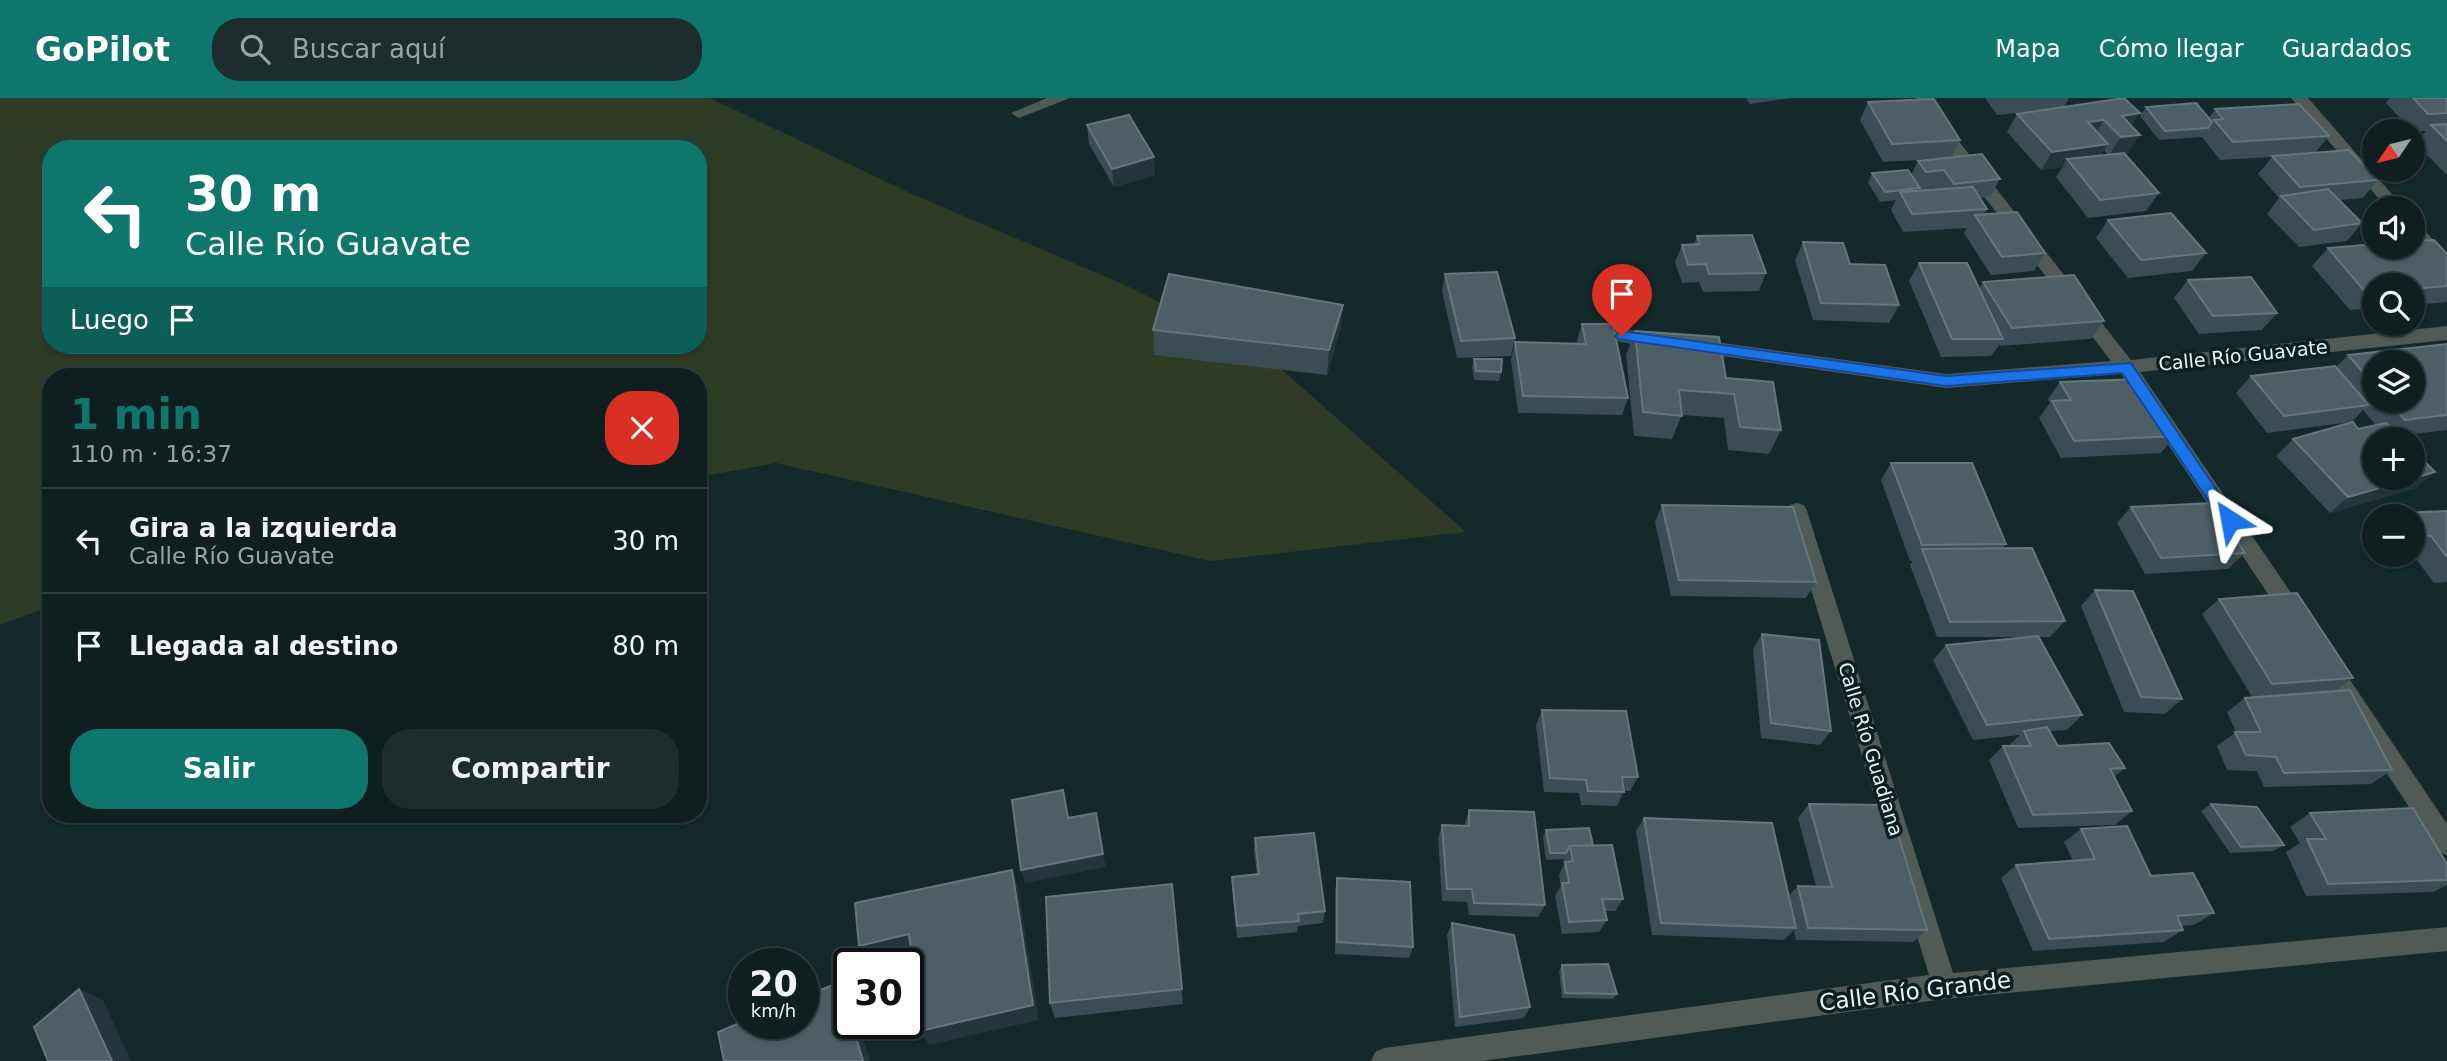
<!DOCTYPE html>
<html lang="es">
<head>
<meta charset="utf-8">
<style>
	:root { --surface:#0f1f20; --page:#1d2c2d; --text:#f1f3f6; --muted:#9ba2a5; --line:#2f3d3e; --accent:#0f766e }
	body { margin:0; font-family:"DejaVu Sans",sans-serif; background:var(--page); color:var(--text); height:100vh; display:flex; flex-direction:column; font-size:26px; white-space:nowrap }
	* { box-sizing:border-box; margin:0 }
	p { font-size:23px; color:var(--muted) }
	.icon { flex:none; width:38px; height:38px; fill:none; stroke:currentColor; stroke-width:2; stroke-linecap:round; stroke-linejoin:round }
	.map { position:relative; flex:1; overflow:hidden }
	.drawer { position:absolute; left:42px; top:270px; width:665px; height:455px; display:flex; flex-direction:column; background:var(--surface); border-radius:28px; box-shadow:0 2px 5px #0004,0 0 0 2px var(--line) }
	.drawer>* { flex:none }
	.hud { position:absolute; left:42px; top:42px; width:665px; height:214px; border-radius:28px; box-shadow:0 2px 5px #0004,0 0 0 2px var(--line); background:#0f766e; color:#fff; overflow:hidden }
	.needle { width:46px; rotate:235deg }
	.tools { position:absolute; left:2362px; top:21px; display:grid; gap:14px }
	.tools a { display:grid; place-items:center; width:63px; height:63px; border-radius:50%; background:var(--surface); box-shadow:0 2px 5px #0004,0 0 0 2px var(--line); font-size:35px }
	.speed { position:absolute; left:728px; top:850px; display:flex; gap:14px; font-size:35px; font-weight:700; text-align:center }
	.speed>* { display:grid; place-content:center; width:91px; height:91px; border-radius:50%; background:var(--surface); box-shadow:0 2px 5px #0004,0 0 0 2px var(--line); line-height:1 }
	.speed small { font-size:18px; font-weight:400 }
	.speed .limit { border:4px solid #111; border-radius:10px; background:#fff; color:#111 }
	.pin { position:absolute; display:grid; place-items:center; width:60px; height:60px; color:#fff; margin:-72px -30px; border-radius:50% 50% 50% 0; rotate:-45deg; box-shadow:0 0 7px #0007 }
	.pin .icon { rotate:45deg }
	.me { position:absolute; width:77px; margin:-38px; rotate:326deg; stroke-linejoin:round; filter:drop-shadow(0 0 5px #0008) }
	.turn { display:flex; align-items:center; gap:24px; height:147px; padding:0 28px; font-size:32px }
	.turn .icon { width:91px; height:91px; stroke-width:2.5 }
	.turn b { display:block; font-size:49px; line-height:60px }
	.then { display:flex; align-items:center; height:66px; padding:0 28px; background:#0003; gap:14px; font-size:26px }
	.round { display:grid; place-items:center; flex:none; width:74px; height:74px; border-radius:28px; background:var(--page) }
	.summary { display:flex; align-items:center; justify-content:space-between; height:119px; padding:0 28px }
	h1 { font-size:42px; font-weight:800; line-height:52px; color:var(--accent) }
	.cta { display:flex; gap:14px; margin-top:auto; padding:14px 28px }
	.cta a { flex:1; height:80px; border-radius:28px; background:var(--accent); color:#fff; font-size:28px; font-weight:800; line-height:80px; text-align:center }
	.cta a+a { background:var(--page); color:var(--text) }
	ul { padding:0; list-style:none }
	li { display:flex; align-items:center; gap:21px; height:105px; padding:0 28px; border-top:2px solid var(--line) }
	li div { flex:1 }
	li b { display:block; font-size:26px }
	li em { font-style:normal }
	header { display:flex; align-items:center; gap:42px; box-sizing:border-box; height:98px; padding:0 35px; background:var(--accent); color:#fff }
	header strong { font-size:33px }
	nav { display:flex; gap:38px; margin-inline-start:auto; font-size:24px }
	.search { width:490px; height:63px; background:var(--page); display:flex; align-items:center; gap:18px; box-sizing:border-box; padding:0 24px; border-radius:28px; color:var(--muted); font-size:26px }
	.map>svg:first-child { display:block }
</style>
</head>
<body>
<header>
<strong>GoPilot</strong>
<div class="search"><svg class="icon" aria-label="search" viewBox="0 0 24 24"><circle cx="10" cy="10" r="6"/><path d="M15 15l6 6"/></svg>Buscar aquí</div>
<nav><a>Mapa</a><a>Cómo llegar</a><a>Guardados</a></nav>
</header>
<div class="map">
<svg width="2447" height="963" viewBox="0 0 2447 963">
	<rect width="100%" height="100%" fill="#14292a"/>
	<path fill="#2e3c25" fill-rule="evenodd" d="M 0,0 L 710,0 L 910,95 L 1125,187 L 1264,256 L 1466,434 L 1210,463 L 776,365 L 698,379 L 698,278 L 51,278 L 51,508 L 0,527 ZM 51,51 L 698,51 L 698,247 L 51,247 Z"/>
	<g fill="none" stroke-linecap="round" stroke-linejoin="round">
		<g fill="#525a56" fill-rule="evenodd">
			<polygon points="1047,0 1070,0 1019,20 1011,15"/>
			<polygon points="1916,0 1932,0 1942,22 2131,262 2447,228 2447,242 2140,274 2304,514 2307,520 2304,526 2296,529 2288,526 2121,276 1946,290 1687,253 1685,248 1687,243 1694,241 1946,276 2111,263 1929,27"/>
			<polygon points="2291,0 2308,0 2404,110 2387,110"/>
			<polygon points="2413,124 2419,126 2447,157 2447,174 2441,172 2413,141"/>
			<polygon points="1622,231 1659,236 1668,243 1659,250 1616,243 1613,238 1616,233"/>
			<polygon points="1797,405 1804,407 1807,413 1953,875 2447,829 2447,853 1945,901 1482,963 1371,963 1375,954 1384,950 1929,877 1787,413 1790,407"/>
			<polygon points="2326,556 2334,558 2447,726 2447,757 2439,754 2318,572 2315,565 2318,558"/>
		</g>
	</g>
	<g fill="#3a4c54" fill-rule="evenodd">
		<polygon points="1746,0 1793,0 1750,6"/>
		<path d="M 1985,0 L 2069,0 L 2064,9 L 2132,28 L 2128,55 L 2117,56 L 2159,95 L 2146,113 L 2088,120 L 2056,79 L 2063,69 L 2041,72 L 2007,34 L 2017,16 L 2038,13 L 1997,17 ZM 2104,52 L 2109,57 L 2100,58 Z"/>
		<polygon points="2390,0 2447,0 2447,77 2415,45 2426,33 2412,33 2386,5"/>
		<path d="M 1868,4 L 1960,42 L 1951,60 L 2000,81 L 1990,99 L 1980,100 L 1987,111 L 1984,116 L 2045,155 L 2034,173 L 1991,177 L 1964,135 L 1967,130 L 1903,134 L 1891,112 L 1896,102 L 1880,104 L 1868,85 L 1872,75 L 1911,77 L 1918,63 L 1935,61 L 1883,64 L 1860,22 ZM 1934,90 L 1936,92 L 1919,93 L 1920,92 Z"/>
		<polygon points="2146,9 2209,20 2215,11 2329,38 2315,55 2378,82 2363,100 2340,102 2362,125 2347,143 2299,149 2267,116 2279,100 2258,76 2272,59 2220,62 2202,39 2159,42 2140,18"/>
		<polygon points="1087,27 1154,59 1155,77 1114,89 1089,46"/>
		<polygon points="2108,122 2206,155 2192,173 2128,180 2096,140"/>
		<polygon points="1697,138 1766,175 1759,193 1703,194 1699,184 1682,185 1675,164 1682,147 1694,147"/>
		<polygon points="1803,144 1850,166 1899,207 1889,225 1813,222 1795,162"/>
		<polygon points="2328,150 2447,156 2447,204 2413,207 2413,187 2375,187 2375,210 2350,212 2312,168"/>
		<polygon points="1919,165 1979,190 1983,184 2104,223 2091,241 2000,248 2000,246 1991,258 1941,259 1909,183"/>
		<polygon points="1445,176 1515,240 1511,258 1457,260 1442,193"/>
		<polygon points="2188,182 2277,215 2262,232 2199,236 2174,200"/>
		<polygon points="1343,207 1340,232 1327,277 1154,257 1153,232"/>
		<polygon points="1582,226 1628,300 1622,317 1518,315 1511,262 1515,244 1578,246 1577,243"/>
		<polygon points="1635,233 1726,280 1781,332 1769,356 1728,352 1724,320 1682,317 1672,341 1634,338 1626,257"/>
		<path d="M 2447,246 L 2447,332 L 2399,338 L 2416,390 L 2330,415 L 2276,358 L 2293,341 L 2358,331 L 2376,327 L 2363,312 L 2352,324 L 2267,335 L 2236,295 L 2251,278 L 2336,269 L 2348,257 ZM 2375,264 L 2413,303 L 2375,303 Z"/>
		<polygon points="1474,261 1501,274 1499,283 1474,282 1472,270"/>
		<polygon points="2060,284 2175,338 2161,355 2061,360 2039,320 2050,305 2048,301"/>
		<polygon points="1891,365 2006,446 2003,450 2065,523 2050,539 2038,539 2082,617 2067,632 2050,633 2058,648 2125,670 2114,679 2132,713 2115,727 2018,730 1989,662 2003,648 2009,647 2020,637 1973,642 1933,562 1946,547 2031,539 1937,539 1910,467 1913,463 1910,463 1881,382"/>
		<polygon points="1662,407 1816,484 1806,500 1671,498 1655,424"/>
		<polygon points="2131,409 2245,455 2228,471 2145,476 2117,425"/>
		<polygon points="2447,413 2447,484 2434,485 2413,457 2413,418 2395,418 2399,415"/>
		<polygon points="2095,492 2182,601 2165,616 2124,614 2081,508"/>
		<polygon points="2219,501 2353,580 2335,593 2392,672 2371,686 2264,689 2257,673 2227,672 2217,648 2236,634 2227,614 2245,600 2252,599 2202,516"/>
		<polygon points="1762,536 1831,633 1820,647 1761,640 1753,551"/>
		<polygon points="1542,612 1638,679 1630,693 1624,693 1617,708 1581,707 1579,695 1544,694 1536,627"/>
		<polygon points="1809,706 1927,832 1913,844 1796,842 1794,832 1784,842 1652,837 1636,733 1644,720 1788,798 1798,788 1816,788 1798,720"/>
		<polygon points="2211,706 2284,747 2273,753 2230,755 2201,713"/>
		<polygon points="1469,712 1545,807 1538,819 1469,817 1467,804 1442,803 1438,740 1442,727 1464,728"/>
		<polygon points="2310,715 2447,766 2447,787 2433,794 2306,798 2286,754 2300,745 2290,729"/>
		<polygon points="2081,731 2151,778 2214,815 2194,827 2181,828 2183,832 2164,844 2033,853 2001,780 2016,767 2073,763 2064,744"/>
		<polygon points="1546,732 1593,747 1623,801 1615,813 1605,813 1607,822 1599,834 1562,836 1555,798 1561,788 1559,777 1564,766 1563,761 1546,762 1543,739"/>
		<polygon points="1255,740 1325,813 1323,825 1298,828 1297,834 1237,840 1232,791 1232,779 1257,777 1254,753"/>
		<polygon points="1337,780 1413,849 1409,860 1335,856 1335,793"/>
		<polygon points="1172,786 1183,906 1055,920 1050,905"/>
		<polygon points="1452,825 1530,909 1524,920 1455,929 1447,837"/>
		<polygon points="1562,867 1617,896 1613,901 1562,900 1559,873"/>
	</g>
	<g fill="#23363c">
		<polygon points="2140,15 2128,33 2122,18"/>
		<polygon points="2104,22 2093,40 2088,24"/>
		<polygon points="2140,37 2128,55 2109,57 2121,39"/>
		<polygon points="2108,46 2097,64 2067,61 2063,69 2041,72 2052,54"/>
		<polygon points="1154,59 1155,77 1114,89 1112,71"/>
		<polygon points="1343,207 1340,232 1327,277 1329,252"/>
		<polygon points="2435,374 2416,390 2330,415 2348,399"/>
		<polygon points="1103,756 1106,769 1025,785 1021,772"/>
		<polygon points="1012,772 1018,789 1039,922 929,947 920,933"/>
		<polygon points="909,836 918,853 870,864 859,848"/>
		<polygon points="840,884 849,896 849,914"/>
		<polygon points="79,891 103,902 131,963 112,963"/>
		<polygon points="852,926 859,926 870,963 863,963"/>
	</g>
	<g fill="#4d5e65" stroke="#65767c" stroke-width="2">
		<polygon points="2124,0 2140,15 2122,18 2140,37 2121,39 2104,22 2088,24 2108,46 2052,54 2017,16"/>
		<polygon points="2413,0 2447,0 2447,15 2428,16"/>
		<polygon points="1934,1 1960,42 1892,46 1868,4"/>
		<polygon points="2196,5 2212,24 2208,30 2165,33 2146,9"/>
		<polygon points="2299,6 2329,38 2233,44 2214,22 2223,21 2215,11"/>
		<polygon points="1129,17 1154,59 1112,71 1087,27"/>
		<polygon points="2447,26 2447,43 2431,27"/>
		<polygon points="2349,52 2378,82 2300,89 2272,58"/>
		<polygon points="2124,55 2159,95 2100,102 2067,61"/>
		<polygon points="1982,56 2000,81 1954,86 1944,72 1926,74 1918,63"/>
		<polygon points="1908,72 1920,90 1885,94 1872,75"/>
		<polygon points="1973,89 1987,111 1912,116 1900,94"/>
		<polygon points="2328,91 2362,125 2314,132 2281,98"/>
		<polygon points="2017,114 2045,155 2002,159 1975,117"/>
		<polygon points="2171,115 2206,155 2141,162 2108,122"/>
		<polygon points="1752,137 1766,175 1709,176 1706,166 1688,167 1682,147 1700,146 1697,138"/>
		<polygon points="2434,142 2447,156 2447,188 2413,191 2413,187 2375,187 2375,194 2366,195 2328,150 2375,146 2375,149 2413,149 2413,143"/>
		<polygon points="1803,144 1843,145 1850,166 1885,167 1899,207 1821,205"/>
		<polygon points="1919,165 1967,165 2003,241 1952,241"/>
		<polygon points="1497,174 1515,240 1461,243 1445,176"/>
		<polygon points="1169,176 1343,207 1329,252 1153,232"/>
		<polygon points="2074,177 2104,223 2012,230 1983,184"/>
		<polygon points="2251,179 2277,215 2213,218 2188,182"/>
		<polygon points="1582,226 1613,226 1628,300 1523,298 1515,244 1586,246"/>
		<polygon points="1635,233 1719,239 1726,280 1773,284 1781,332 1740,329 1734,296 1679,292 1682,318 1643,314"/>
		<polygon points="2447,246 2447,317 2405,322 2387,303 2413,303 2413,264 2375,264 2375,288 2348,257"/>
		<polygon points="1474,261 1502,261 1501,274 1476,273"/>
		<polygon points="2335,268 2369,307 2284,318 2251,278"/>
		<polygon points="2140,281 2175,338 2074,343 2052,303 2071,302 2060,284"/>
		<polygon points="2353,324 2358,331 2386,325 2403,341 2375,341 2375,380 2413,380 2413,352 2435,374 2348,399 2293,341"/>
		<polygon points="1891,365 1972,365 2006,446 1922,447"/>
		<polygon points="2213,405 2245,455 2161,460 2131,409"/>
		<polygon points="1662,407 1793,409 1816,484 1679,482"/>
		<polygon points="2447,413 2447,459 2431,438 2416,437 2413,434 2413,418 2401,418 2399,415"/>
		<polygon points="2032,450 2065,523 1950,524 1922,451"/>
		<polygon points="2095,492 2133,493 2182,601 2141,599"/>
		<polygon points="2297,495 2353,580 2272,586 2219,501"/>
		<polygon points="1762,536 1819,542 1831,633 1771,625"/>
		<polygon points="2038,538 2082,617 1987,627 1946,547"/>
		<polygon points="2350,592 2392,672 2284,675 2276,659 2246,657 2235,634 2261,634 2245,600"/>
		<polygon points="1542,612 1626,613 1638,679 1622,679 1624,694 1588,693 1586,682 1550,680"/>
		<polygon points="2047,629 2058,648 2109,645 2125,670 2110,671 2132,713 2033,717 2003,648 2031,648 2024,633"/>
		<polygon points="1063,692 1068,720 1096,715 1103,756 1021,772 1012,702"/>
		<polygon points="1809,706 1889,707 1927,832 1808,830 1798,788 1832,789"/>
		<polygon points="2211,706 2257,709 2284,747 2241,749"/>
		<polygon points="2413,710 2447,766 2447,782 2328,786 2307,741 2326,741 2310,715"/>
		<polygon points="1469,712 1534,714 1545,807 1474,805 1472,791 1447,791 1442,727 1469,728"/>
		<polygon points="1644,720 1772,725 1796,830 1661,825"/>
		<polygon points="2127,728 2151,778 2193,775 2214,815 2177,818 2183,832 2049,841 2016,767 2095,761 2081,731"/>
		<polygon points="1589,730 1593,747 1570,748 1566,755 1550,755 1546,732"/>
		<polygon points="1314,735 1325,813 1298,816 1299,823 1237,828 1232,779 1259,776 1255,740"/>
		<polygon points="1612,747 1623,801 1602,801 1607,822 1569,824 1562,785 1569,785 1565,764 1573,763 1570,748"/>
		<polygon points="1012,772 1033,907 920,933 909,836 859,848 855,805"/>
		<polygon points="1337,780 1410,784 1413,849 1337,844"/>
		<polygon points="1172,786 1182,891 1050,905 1046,799"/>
		<polygon points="1452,825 1514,837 1530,909 1460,919"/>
		<polygon points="1608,866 1617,896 1565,895 1562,867"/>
		<polygon points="840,884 849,914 849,926 852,926 863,963 724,963 718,934 744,923 744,926 803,926 803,899"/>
		<polygon points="79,891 112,963 48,963 34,929"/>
	</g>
	<polygon fill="#1a73e8" stroke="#114b97" stroke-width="2" points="1622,233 1946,278 2131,265 2237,422 2230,428 2224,426 2122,275 1946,288 1618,241 1615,238"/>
	<g text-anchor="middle" stroke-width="7" stroke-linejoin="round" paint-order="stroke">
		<g font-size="19" fill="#e8f5f5" stroke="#0a2020">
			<text transform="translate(2243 257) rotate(-6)" y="7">Calle Río Guavate</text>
			<text transform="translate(1871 651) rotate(73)" y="7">Calle Río Guadiana</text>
		</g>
		<g font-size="23" fill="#e8f5f5" stroke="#0a2020">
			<text transform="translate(1915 893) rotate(-7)" y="8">Calle Río Grande</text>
		</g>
	</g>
</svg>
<div class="tools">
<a><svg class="needle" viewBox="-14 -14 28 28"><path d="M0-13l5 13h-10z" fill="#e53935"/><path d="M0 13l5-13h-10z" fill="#9ba2a5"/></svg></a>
<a><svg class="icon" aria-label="sound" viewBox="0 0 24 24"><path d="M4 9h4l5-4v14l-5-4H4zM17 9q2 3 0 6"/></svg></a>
<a><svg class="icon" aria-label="search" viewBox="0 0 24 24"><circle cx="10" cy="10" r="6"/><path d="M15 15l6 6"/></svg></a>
<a><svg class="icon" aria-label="layers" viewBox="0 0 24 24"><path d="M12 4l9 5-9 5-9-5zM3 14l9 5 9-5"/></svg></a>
<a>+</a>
<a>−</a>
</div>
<div class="speed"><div>20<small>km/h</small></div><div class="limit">30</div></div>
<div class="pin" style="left:1622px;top:238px;background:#d93025"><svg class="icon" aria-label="arrive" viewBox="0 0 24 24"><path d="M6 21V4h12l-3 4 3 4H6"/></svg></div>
<svg class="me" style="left:2230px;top:422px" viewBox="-20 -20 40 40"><path d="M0-17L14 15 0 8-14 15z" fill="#1a73e8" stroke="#fff" stroke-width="4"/></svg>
<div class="hud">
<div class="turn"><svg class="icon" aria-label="left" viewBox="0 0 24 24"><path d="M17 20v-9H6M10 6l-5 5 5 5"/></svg><div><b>30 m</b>Calle Río Guavate</div></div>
<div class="then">Luego<svg class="icon" aria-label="arrive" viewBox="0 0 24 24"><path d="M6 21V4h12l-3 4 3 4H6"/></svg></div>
</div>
<section class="drawer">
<div class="summary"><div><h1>1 min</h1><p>110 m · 16:37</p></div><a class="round" style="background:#d93025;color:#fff"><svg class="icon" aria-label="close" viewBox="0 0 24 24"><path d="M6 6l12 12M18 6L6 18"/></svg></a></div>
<ul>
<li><svg class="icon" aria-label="left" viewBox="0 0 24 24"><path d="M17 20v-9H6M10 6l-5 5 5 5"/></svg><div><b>Gira a la izquierda</b><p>Calle Río Guavate</p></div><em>30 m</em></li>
<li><svg class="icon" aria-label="arrive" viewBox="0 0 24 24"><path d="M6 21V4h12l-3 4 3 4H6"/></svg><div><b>Llegada al destino</b></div><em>80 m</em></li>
</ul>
<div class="cta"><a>Salir</a><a>Compartir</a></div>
</section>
</div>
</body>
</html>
